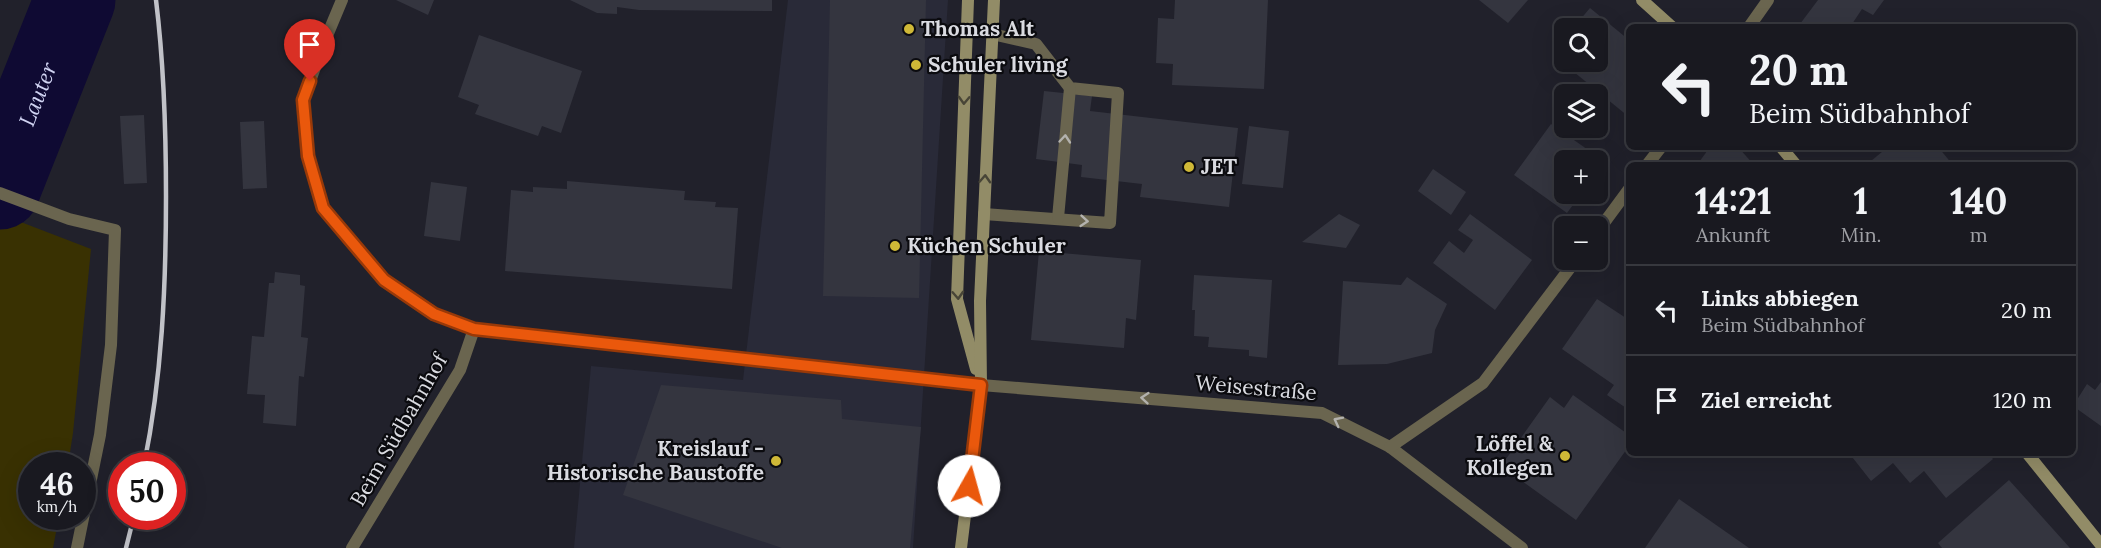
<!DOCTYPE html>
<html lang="de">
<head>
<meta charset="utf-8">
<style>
	:root { --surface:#191920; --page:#222229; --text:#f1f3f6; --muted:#9fa0a5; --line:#37383e }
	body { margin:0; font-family:Lora,serif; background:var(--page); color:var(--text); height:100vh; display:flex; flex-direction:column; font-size:22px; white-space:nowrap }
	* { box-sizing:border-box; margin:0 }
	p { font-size:20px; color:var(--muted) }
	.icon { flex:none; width:33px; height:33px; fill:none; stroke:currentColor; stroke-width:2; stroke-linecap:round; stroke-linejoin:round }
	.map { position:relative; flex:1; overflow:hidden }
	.side { position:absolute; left:1626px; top:162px; width:450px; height:294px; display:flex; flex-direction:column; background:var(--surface); border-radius:9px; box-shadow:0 6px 24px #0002,0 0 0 2px var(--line) }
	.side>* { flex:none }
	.hud { position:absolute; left:1626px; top:24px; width:450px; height:126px; border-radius:9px; box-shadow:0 6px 24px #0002,0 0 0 2px var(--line); background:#191920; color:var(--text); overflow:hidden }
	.buttons { position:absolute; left:1554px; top:18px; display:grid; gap:12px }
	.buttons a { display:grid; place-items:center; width:54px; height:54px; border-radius:9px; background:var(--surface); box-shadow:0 6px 24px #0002,0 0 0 2px var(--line); font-size:30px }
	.speed { position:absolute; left:18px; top:452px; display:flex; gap:12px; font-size:30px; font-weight:700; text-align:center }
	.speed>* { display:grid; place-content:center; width:78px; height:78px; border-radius:50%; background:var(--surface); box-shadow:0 6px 24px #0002,0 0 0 2px var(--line); line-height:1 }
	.speed small { font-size:15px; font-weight:400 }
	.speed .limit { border:9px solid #d22; background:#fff; color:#111 }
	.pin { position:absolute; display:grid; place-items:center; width:51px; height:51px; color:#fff; margin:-62px -26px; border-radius:50% 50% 50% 0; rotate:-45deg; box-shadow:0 0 6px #0007 }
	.pin .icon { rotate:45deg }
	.me { position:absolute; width:66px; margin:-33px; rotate:7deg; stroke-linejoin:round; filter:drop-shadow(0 0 4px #0008) }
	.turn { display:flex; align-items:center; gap:21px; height:126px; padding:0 24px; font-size:27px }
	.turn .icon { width:78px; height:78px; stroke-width:2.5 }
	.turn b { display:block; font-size:42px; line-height:51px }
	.eta { display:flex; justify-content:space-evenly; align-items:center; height:102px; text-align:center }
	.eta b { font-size:36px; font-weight:700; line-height:42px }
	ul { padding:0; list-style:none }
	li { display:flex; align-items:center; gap:18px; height:90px; padding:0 24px; border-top:2px solid var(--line) }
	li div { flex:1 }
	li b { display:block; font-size:22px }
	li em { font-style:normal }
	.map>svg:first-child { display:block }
</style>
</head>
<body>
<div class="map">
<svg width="2101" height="548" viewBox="0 0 2101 548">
	<rect width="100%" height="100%" fill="#21212b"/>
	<polygon fill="#292a38" points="788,0 948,0 913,548 574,548 591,366 743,380"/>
	<polygon fill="#393102" points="0,214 91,249 73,433 68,465 32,465 32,516 59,516 53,548 0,548"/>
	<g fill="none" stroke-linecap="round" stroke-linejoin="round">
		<path stroke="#0f0a33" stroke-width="81" id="s1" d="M 0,189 L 75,0"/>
	</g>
	<g fill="#34353f">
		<polygon points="396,0 434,0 428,15"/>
		<polygon points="570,0 772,0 772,11 639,10 617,7 617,14 597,13"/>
		<polygon points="830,0 926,0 919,298 823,296"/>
		<polygon points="1175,0 1268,0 1264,89 1172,85 1173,64 1156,63 1158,18 1174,19"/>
		<polygon points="1479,0 1528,0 1508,23"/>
		<polygon points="1818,0 1884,0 1873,15 1862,9 1850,27 1802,27 1800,24"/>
		<polygon points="1590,8 1629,40 1629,117 1552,54 1564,39 1564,62 1598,62 1598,28 1573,28"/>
		<polygon points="479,35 582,71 561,133 542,126 538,136 475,114 479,105 458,97"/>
		<polygon points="1044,91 1092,96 1090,111 1238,128 1229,207 1140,197 1142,184 1081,177 1082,165 1036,159"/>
		<polygon points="144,115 147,183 124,184 120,116"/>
		<polygon points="264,121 267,188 243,189 240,122"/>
		<polygon points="1551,124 1604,161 1598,170 1598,160 1564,160 1564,194 1581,194 1567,213 1514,175"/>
		<polygon points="1249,126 1289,131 1283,188 1242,184"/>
		<polygon points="1710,147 1738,147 1754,165 1697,165"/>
		<polygon points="1888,147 1938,147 1953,165 1874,165 1871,161"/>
		<polygon points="1433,169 1466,192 1451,215 1418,191"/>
		<polygon points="567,181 685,191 684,200 716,202 715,207 738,208 732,289 505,271 511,190 533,192 533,187 567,189"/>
		<polygon points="431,182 467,187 460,241 424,236"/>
		<polygon points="1339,214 1360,225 1346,248 1302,242"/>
		<polygon points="1470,214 1532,260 1495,310 1433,263 1449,241 1464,253 1473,240 1458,230"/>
		<polygon points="1039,251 1141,260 1136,320 1126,318 1124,348 1031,340"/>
		<polygon points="275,272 300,275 300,285 305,286 301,337 308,338 304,377 299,376 296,426 263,423 265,395 247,394 252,336 264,337 269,283 274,283"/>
		<polygon points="1194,275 1272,280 1267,358 1249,356 1249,350 1208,347 1209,337 1194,336 1195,310 1192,310"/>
		<polygon points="1407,277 1447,304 1435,330 1432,353 1387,364 1338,365 1343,281 1401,285"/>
		<polygon points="1597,299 1629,320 1629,362 1625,369 1629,372 1629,410 1607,395 1614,385 1562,349"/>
		<polygon points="2101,382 2101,426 2073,406 2087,384 2095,390"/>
		<polygon points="661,385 841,400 842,419 921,427 910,548 782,548 623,495"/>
		<polygon points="1573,395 1629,435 1629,446 1576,520 1501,466 1550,397 1564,408"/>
		<polygon points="1849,453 1988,453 1993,459 1946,498 1924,471 1910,483 1893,463 1871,481"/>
		<polygon points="2009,480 2070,548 1942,548 1938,543"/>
		<polygon points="1679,499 1749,548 1645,548"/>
	</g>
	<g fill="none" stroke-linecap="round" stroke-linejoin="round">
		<g stroke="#6a654f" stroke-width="12">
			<polyline points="984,214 1110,223 1118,93 1070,88 1036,44 992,34"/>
			<polyline points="1058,218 1070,88"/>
		</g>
		<g stroke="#6a654f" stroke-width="12">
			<polyline points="342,0 324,43 303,100 308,156 323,208 384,280 434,314 474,329 981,385 1322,413 1390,447 1522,548"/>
			<polyline points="1749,27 1768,0"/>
			<polyline points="1647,165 1661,147"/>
			<polyline points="0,193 69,219 115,230 111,345 100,435 77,548"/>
			<polyline points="1598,231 1629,189"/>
			<polyline points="1390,447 1483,383 1576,260"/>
			<polyline points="352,548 460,370 474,329"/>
		</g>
		<g stroke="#928c67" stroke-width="12">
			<polyline points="968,0 957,299 976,369"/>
			<polyline points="1642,0 1672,27"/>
			<polyline points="1781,147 1796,165"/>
			<polyline points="2027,453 2101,545"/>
			<polyline points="961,548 981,385 980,301 994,0"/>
		</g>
		<g stroke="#c1c2c8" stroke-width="4.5">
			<path d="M 144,465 C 162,377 166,286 166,196 C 166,131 164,65 156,0"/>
			<polyline points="126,548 134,516"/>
		</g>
	</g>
	<defs><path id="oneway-chevron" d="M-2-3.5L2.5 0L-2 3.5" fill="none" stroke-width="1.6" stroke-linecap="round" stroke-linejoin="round" transform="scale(1.5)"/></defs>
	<g stroke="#484537">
		<use href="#oneway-chevron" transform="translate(964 100) rotate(92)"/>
		<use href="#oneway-chevron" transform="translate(985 179) rotate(-87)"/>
		<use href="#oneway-chevron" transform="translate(958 295) rotate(87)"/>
	</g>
	<g stroke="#b3b2ae">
		<use href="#oneway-chevron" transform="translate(1065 139) rotate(-85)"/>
		<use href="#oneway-chevron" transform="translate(1084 221) rotate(5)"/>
		<use href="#oneway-chevron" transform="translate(1145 398) rotate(-175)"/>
		<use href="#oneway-chevron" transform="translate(1338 421) rotate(-153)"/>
	</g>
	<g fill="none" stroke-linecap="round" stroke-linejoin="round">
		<g stroke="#983908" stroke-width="15">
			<polyline id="route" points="310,81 303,100 308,156 323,208 384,280 434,314 474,329 981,385 969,486"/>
		</g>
		<use href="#route" stroke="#ea580c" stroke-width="10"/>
	</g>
	<g fill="#cfb837" stroke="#0b0b0f" stroke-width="2">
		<circle cx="909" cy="29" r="6"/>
		<circle cx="916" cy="65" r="6"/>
		<circle cx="1189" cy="167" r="6"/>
		<circle cx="895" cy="246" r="6"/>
		<circle cx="1565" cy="456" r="6"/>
		<circle cx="776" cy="461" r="6"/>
	</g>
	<g text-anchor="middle" stroke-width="4.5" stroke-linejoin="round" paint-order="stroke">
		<g font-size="21" font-weight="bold" fill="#dadbe1" stroke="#0b0b0f" text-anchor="start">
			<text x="921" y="36">Thomas Alt</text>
			<text x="928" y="72">Schuler living</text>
			<text x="1201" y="174">JET</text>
			<text x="907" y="253">Küchen Schuler</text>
			<text x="1553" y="451" text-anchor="end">Löffel &amp;<tspan x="1553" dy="24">Kollegen</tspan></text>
			<text x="764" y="456" text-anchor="end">Kreislauf -<tspan x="764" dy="24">Historische Baustoffe</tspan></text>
		</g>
		<g font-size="21" fill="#dadbe1" stroke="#0b0b0f">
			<text transform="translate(1256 388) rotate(5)" y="7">Weisestraße</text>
			<text transform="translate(399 430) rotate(-60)" y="7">Beim Südbahnhof</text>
		</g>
		<g font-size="22" font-style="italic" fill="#d0d3f2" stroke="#0b0b0f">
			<text dy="8" stroke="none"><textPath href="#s1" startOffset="102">Lauter</textPath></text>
		</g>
	</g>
</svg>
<div class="buttons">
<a><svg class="icon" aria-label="search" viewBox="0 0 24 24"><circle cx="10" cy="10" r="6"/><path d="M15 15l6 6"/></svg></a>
<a><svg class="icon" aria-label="layers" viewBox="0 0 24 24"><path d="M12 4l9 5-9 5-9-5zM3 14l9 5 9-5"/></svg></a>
<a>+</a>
<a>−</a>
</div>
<div class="speed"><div>46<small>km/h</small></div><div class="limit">50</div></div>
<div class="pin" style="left:310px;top:81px;background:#d93025"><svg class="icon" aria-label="arrive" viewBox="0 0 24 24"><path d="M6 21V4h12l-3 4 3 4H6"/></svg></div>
<svg class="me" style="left:969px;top:486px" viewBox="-20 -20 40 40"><circle r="19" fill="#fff"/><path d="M0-13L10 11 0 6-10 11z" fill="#ea580c"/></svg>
<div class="hud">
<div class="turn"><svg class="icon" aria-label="left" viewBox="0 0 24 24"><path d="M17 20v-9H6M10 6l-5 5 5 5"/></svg><div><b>20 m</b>Beim Südbahnhof</div></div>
</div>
<section class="side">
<div class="eta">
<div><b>14:21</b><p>Ankunft</p></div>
<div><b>1</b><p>Min.</p></div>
<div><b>140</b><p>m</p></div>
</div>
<ul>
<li><svg class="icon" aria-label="left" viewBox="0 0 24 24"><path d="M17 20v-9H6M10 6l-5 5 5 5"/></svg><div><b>Links abbiegen</b><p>Beim Südbahnhof</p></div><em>20 m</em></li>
<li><svg class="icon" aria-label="arrive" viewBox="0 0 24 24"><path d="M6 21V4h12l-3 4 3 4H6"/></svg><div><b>Ziel erreicht</b></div><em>120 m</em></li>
</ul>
</section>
</div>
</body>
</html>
